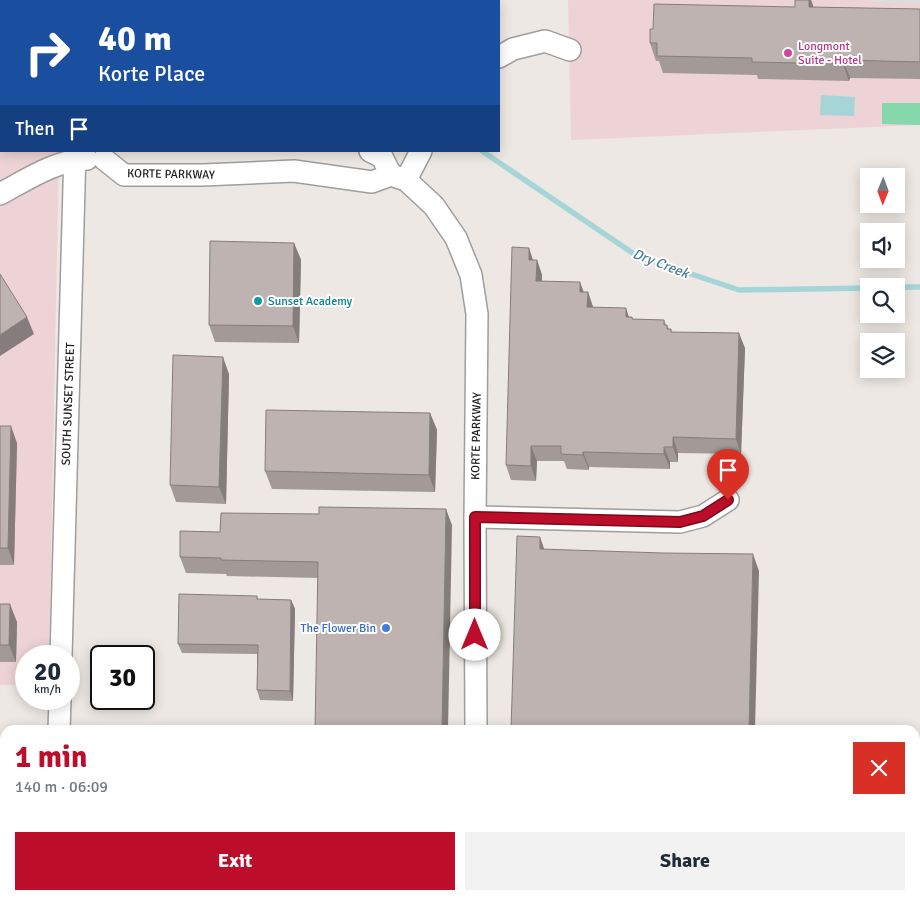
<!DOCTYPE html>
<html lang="en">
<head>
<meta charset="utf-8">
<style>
	:root { --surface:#fff; --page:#f2f2f3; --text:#1f2937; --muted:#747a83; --accent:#bc0e2a }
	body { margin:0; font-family:Signika,sans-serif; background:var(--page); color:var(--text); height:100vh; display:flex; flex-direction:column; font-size:19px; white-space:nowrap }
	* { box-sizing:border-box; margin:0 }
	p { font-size:16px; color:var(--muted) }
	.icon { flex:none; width:28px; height:28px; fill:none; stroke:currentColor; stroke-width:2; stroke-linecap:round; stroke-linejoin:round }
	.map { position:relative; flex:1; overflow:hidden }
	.drawer { position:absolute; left:0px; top:725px; width:920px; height:175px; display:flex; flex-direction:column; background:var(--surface); border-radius:15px 15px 0 0; box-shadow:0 2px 12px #0003 }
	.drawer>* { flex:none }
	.top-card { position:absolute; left:0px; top:0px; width:500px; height:152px; box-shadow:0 2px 12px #0003; background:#1a4fa0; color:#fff; overflow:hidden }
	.needle { width:32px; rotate:181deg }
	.buttons { position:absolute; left:860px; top:168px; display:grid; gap:10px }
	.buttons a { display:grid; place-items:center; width:45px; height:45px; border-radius:0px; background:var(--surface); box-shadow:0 2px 12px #0003; font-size:25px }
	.speed { position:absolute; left:15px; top:645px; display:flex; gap:10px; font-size:25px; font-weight:700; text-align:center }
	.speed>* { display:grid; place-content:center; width:65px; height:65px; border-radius:50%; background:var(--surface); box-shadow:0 2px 12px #0003; line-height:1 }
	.speed small { font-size:12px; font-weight:400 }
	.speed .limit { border:2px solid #111; border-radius:8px; background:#fff; color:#111 }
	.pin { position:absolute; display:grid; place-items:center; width:42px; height:42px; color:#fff; margin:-51px -21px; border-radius:50% 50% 50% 0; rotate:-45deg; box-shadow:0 0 5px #0007 }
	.pin .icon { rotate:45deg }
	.me { position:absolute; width:55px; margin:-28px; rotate:0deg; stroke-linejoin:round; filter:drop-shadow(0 0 4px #0008) }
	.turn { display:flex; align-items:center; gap:18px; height:105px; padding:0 15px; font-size:22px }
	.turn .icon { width:65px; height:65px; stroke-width:2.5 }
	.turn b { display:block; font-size:35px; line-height:42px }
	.then { display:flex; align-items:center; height:48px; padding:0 15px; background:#0003; gap:10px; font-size:19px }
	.round { display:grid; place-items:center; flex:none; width:52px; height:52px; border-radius:0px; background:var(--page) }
	.overview { display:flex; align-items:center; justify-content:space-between; height:85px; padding:0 15px }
	h1 { font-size:30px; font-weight:700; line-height:38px; color:var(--accent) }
	.cta { display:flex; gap:10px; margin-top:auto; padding:10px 15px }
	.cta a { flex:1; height:58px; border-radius:0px; background:var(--accent); color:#fff; font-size:20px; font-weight:700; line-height:58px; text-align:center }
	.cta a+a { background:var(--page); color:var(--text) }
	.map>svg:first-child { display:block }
</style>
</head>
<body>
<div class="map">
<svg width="920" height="900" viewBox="0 0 920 900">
	<rect width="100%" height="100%" fill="#ede8e3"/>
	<g fill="#edd3d6">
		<polygon points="568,0 920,0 920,125 571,140"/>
		<polygon points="0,16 1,151 59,151 49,656 26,656 26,685 0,685"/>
	</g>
	<polygon fill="#86d7ab" points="882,103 920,103 920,125 882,124"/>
	<polygon fill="#ddd" points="873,0 920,0 920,4 873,2"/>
	<polygon fill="#a6d5d8" points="821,95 855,97 854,116 820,115"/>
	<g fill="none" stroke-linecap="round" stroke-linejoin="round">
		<g stroke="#a6d5d8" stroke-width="5.5">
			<polyline points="482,151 637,256 739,290 869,288"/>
			<polyline points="896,287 920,287"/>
		</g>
		<g stroke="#9e9e9e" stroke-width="24">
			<g id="minor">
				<polyline points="79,1 79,0"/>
				<polyline points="499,57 513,49 545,41 570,50"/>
				<polyline points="370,151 382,157 391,175"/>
				<polyline points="104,159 124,175 203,175 294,171 372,182 391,175 406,180 434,206 456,238 471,275 477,314 475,522 476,730"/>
				<polyline points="406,180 421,151"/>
				<path d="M 0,194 C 28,179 54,161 87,159"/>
				<polyline points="475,517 680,522 703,516 728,500"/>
				<polyline points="61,656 75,151"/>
				<polyline points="59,730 60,699"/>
				<polyline points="473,900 473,895"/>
			</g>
		</g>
		<g stroke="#8c4c0a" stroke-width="29">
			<polyline id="major" points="0,898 70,900"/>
		</g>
		<use href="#minor" stroke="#fff" stroke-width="21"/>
		<use href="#major" stroke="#f5c3a1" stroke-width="26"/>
	</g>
	<g fill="#a39a97">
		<polygon points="795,0 811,0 813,7 920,9 920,79 850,78 849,81 758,79 757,75 663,73 659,61 656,61 650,43 653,29 795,7"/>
		<polygon points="0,78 1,79 1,141 0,140"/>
		<polygon points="294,243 301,260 299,343 215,342 209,325"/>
		<polygon points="533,260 537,260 542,275 542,281 584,292 588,292 593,307 629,317 632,317 633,319 664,320 666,325 667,325 669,329 671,329 672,332 745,348 741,454 678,453 678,462 670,462 670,469 589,467 589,470 567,469 564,461 537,461 536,481 511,480 506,465"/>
		<polygon points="229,374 226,504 176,502 170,485"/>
		<polygon points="430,413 437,430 435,492 272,489 265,471"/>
		<polygon points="0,426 17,443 14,565 0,565"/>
		<polygon points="452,525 318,578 227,576 226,574 186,573 180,557 220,532"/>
		<polygon points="257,596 258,599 291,600 295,609 293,701 260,700 257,690 257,654 182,653 178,644"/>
		<polygon points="0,604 17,622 16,662 0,662"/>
	</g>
	<g fill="#857d7b">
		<polygon points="809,0 811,0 816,13 809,7"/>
		<polygon points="843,60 850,78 849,81 843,64"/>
		<polygon points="294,243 301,260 299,343 293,326"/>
		<polygon points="529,248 534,263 529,260"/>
		<polygon points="537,260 542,275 541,296 536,281"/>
		<polygon points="580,282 586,298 580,292"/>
		<polygon points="588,292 593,307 587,307"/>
		<polygon points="626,308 631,323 626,317"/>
		<polygon points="27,317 34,334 0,356 0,335"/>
		<polygon points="739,333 745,348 741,454 736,439"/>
		<polygon points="223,357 229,374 226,504 219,487"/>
		<polygon points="430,413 437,430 435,492 429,475"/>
		<polygon points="11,426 17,443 14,565 8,548"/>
		<polygon points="673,437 678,453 678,462 673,447"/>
		<polygon points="531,446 537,461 536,481 531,466"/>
		<polygon points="664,447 670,462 670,469 664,454"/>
		<polygon points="583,452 589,467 589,470 583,455"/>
		<polygon points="446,509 452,525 448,730 442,730"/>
		<polygon points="540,537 546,554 540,549"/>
		<polygon points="753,554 759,571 755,730 749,730"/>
		<polygon points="291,600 295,609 293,701 290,691"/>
		<polygon points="10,604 17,622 16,662 9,645"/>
	</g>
	<g fill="#beb3b0" stroke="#857d7b">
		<polygon points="795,0 809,0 809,7 920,9 920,62 843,60 843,64 752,62 752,58 657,56 657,43 650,43 650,29 653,29 654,4 795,7"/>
		<polygon points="0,78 1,79 1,128 0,129"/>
		<polygon points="210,241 294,243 293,326 209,325"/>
		<polygon points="512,247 529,248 529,260 537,260 536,281 580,282 580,292 588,292 587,307 626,308 626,317 632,317 632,319 664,320 664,325 667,325 667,329 671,329 671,332 739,333 736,439 673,437 673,447 664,447 664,454 583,452 583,455 561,454 561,446 531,446 531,466 506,465"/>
		<polygon points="0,274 27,317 0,335"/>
		<polygon points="173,355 223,357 219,487 170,485"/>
		<polygon points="266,410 430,413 429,475 265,471"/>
		<polygon points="0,426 11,426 8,548 0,548"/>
		<polygon points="319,507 446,509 442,730 315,730 318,562 221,560 221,558 180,557 180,531 220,532 221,513 319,514"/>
		<polygon points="517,536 540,537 540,549 663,553 753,554 749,730 511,730"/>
		<polygon points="179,594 257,596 257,599 291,600 290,691 257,690 258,645 178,644"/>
		<polygon points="0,604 10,604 9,645 0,645"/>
	</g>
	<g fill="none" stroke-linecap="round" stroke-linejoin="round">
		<g stroke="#7a091b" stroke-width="12">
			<polyline id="route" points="475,635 475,517 680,522 703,516 728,500"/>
		</g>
		<use href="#route" stroke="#bc0e2a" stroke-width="9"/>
	</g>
	<circle fill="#d1479c" stroke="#fff" stroke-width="2" cx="788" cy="53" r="5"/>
	<circle fill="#0f9aa8" stroke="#fff" stroke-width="2" cx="258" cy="301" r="5"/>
	<circle fill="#3f7fe0" stroke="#fff" stroke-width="2" cx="386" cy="628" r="5"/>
	<g text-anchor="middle" stroke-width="4" stroke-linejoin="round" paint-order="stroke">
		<g font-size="12" fill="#b23c85" stroke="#fff" text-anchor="start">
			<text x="798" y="50">Longmont<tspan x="798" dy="14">Suite - Hotel</tspan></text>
		</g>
		<g font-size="12" fill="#1d1d1d" stroke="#fff">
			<text transform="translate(171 174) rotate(1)" y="4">KORTE PARKWAY</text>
			<text transform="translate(68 404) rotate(-88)" y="4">SOUTH SUNSET STREET</text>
			<text transform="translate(476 436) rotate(-89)" y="4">KORTE PARKWAY</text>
		</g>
		<g font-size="12" fill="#0d838f" stroke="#fff" text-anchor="start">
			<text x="268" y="305">Sunset Academy</text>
		</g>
		<g font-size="12" fill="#366cbe" stroke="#fff" text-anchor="end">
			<text x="376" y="632">The Flower Bin</text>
		</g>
		<g font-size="14" font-style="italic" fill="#4a7d96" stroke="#fff">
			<text transform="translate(661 263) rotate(21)" y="5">Dry Creek</text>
		</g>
	</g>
</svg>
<div class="buttons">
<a><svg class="needle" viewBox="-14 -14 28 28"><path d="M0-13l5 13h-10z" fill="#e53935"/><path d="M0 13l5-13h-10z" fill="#747a83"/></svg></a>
<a><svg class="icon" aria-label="sound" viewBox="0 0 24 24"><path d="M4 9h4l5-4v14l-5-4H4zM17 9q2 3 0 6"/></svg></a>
<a><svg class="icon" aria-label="search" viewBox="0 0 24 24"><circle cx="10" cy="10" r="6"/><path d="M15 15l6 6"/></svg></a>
<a><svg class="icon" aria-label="layers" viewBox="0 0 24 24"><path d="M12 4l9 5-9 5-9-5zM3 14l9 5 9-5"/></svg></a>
</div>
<div class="speed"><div>20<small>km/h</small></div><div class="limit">30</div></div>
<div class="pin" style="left:728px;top:500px;background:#d93025"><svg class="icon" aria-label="arrive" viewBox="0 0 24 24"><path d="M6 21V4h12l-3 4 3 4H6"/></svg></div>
<svg class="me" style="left:475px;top:635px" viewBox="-20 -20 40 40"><circle r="19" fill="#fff"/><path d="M0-13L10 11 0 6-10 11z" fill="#bc0e2a"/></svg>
<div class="top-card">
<div class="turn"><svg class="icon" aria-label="right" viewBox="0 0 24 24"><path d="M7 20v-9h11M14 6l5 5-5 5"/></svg><div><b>40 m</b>Korte Place</div></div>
<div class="then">Then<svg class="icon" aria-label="arrive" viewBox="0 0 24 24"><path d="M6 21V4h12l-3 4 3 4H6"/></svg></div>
</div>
<section class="drawer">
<div class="overview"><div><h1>1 min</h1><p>140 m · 06:09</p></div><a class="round" style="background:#d93025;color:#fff"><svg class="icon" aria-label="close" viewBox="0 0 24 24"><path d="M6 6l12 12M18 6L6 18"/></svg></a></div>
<div class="cta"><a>Exit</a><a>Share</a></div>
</section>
</div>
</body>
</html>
